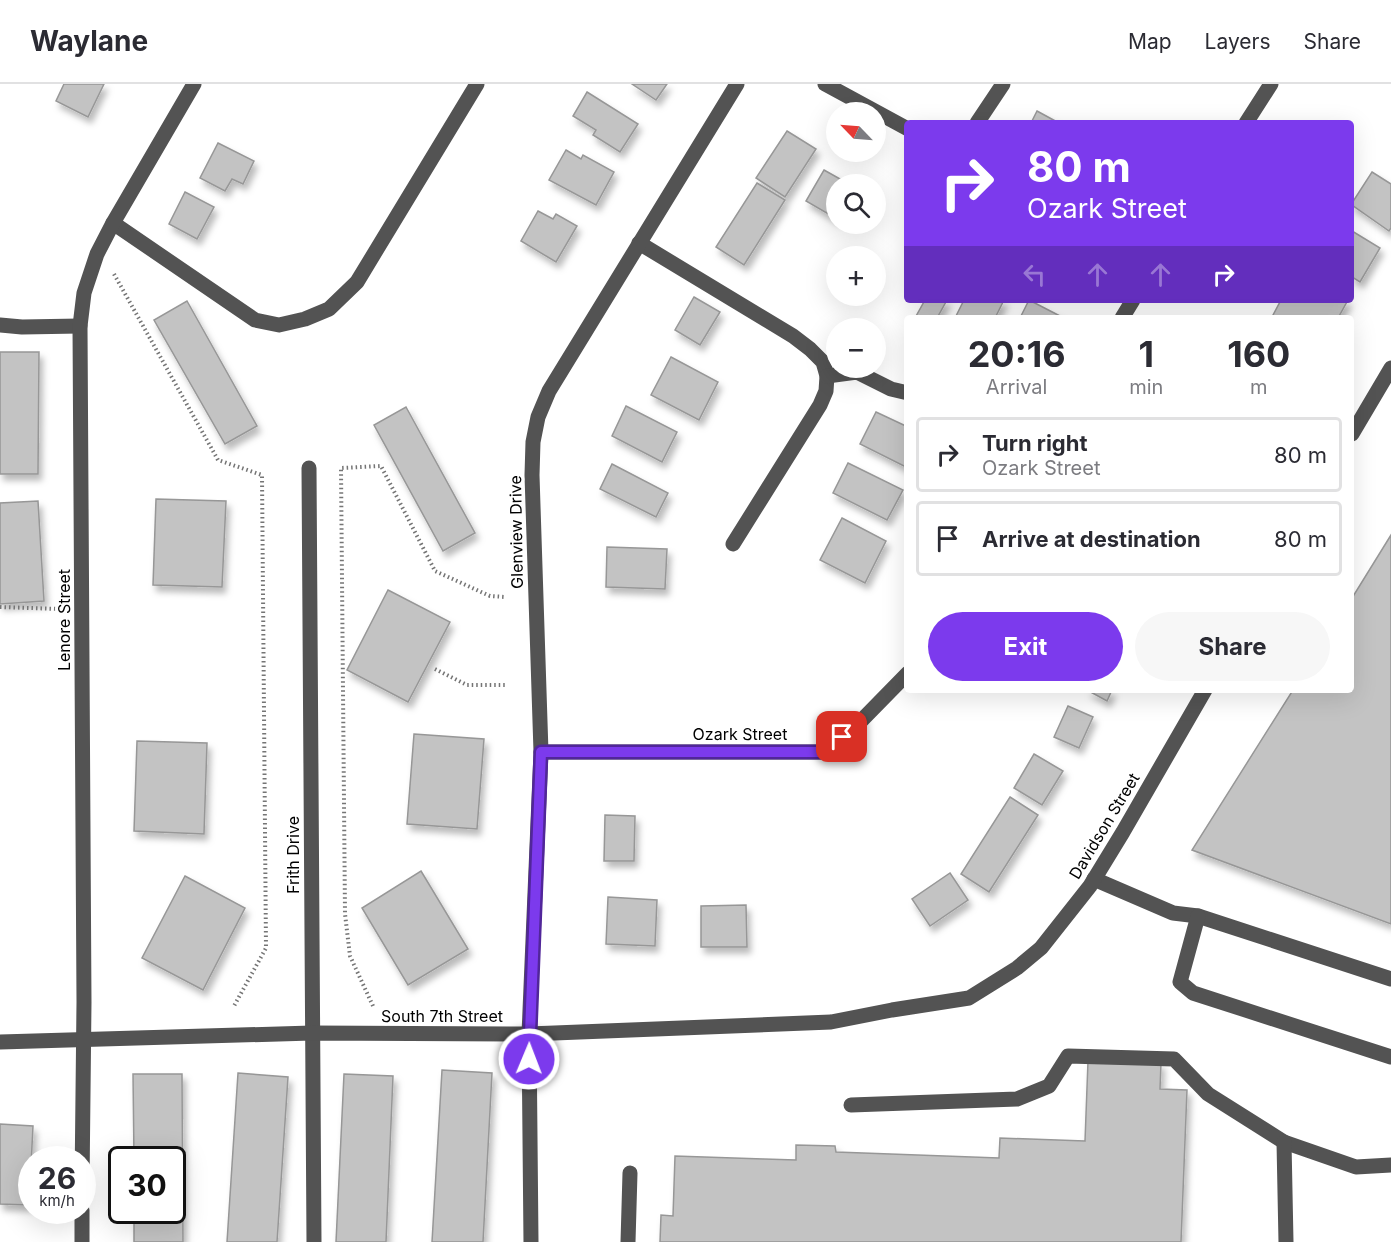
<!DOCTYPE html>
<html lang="en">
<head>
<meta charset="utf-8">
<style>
	:root { --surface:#fff; --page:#f7f7f7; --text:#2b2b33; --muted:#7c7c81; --line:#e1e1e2; --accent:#7c3aed }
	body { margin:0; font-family:Inter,sans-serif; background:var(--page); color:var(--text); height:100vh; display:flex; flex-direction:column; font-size:22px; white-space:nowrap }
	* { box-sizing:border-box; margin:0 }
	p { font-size:20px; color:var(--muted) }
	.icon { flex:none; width:33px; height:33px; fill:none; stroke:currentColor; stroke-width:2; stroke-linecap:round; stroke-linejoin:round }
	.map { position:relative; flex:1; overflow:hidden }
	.side { position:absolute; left:904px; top:231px; width:450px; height:378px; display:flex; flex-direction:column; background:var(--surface); border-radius:6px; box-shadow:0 6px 24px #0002 }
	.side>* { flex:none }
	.hud { position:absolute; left:904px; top:36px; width:450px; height:183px; border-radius:6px; box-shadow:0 6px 24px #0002; background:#7c3aed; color:#fff; overflow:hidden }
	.needle { width:39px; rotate:295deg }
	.fabs { position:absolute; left:826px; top:18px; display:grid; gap:12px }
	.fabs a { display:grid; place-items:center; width:60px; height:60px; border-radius:50%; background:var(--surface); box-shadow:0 6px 24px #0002; font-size:30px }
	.speed { position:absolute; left:18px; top:1062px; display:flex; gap:12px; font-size:30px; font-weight:700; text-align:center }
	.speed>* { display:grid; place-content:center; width:78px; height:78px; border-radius:50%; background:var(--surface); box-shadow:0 6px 24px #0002; line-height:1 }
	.speed small { font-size:15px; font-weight:400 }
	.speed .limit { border:3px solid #111; border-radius:9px; background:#fff; color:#111 }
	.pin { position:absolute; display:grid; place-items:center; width:51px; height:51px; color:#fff; margin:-26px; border-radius:12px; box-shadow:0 3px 9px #0006 }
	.me { position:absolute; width:66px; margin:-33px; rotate:1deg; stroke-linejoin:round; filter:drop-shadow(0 0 4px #0008) }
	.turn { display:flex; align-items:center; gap:21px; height:126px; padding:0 24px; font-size:27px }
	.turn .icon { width:78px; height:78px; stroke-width:2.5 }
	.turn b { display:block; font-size:42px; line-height:51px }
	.lanes { display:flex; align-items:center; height:57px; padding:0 24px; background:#0003; justify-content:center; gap:30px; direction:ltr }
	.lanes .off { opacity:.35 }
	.eta { display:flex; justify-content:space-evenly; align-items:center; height:102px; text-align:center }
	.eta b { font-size:36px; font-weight:700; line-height:42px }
	.cta { display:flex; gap:12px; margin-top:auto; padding:12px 24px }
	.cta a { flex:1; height:69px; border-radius:36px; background:var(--accent); color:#fff; font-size:24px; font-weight:700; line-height:69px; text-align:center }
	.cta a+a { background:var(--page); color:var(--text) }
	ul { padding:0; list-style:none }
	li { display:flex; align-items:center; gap:18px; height:75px; margin:0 12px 9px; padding:0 12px; border:3px solid var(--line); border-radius:6px }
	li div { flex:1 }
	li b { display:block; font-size:22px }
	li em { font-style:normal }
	header { display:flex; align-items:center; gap:36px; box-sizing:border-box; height:84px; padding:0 30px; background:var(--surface); border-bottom:2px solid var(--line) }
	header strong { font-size:28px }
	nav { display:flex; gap:33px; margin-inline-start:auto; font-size:21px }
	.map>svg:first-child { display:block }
</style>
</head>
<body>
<header>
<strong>Waylane</strong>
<nav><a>Map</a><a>Layers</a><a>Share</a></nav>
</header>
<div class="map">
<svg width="1391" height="1158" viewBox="0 0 1391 1158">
	<defs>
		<filter id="shadow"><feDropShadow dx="3.5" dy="6" stdDeviation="3" flood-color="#0004"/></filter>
	</defs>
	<rect width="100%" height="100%" fill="#fff"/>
	<g fill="#c3c3c3" stroke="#979797" stroke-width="1.5" filter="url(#shadow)">
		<polygon points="64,0 104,0 88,33 56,17"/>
		<polygon points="632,0 667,0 656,16"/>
		<polygon points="587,8 638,40 620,68 593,51 596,46 573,32"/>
		<polygon points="1037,27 1059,39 1031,39"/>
		<polygon points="787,47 816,65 785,113 756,94"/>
		<polygon points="218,59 254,77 243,100 232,95 225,107 200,94"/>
		<polygon points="566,66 581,75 583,71 614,88 596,121 549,96"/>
		<polygon points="824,86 849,100 837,100 837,135 806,117"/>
		<polygon points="1372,88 1391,100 1391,144 1389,147 1352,121 1352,119"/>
		<polygon points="757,99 785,116 744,181 716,163"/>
		<polygon points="185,108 214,123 197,155 169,140"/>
		<polygon points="538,127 553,135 556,130 577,142 556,178 521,157"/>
		<polygon points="1352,147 1380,164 1360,198 1352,193"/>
		<polygon points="694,213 720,228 700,261 675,246"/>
		<polygon points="925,216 947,216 937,234 915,234"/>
		<polygon points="964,216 1004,216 995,234 955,234"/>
		<polygon points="1029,216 1062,233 1061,234 1020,234"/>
		<polygon points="1281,216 1348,216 1338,234 1274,234 1272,233"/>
		<polygon points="187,217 257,342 225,360 154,236"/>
		<polygon points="0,268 39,268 38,390 0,390"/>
		<polygon points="671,273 718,298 699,336 651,311"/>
		<polygon points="626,322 677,348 662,378 612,352"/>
		<polygon points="406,323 475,449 443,467 374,341"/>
		<polygon points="876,328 908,343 908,384 860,360"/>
		<polygon points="848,379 903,406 887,436 833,409"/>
		<polygon points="612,380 668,409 656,433 600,405"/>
		<polygon points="156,415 226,417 222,503 153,501"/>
		<polygon points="38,417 44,517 0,520 0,419"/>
		<polygon points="842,434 886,457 865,499 820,476"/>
		<polygon points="1391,451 1391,840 1192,766 1293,606 1352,606 1352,514"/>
		<polygon points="607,463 667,465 665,505 606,503"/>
		<polygon points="388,506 450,538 408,618 347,586"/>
		<polygon points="1087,606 1112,606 1107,617"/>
		<polygon points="1068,622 1093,633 1079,664 1054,653"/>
		<polygon points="414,650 484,655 477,745 407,740"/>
		<polygon points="137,657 207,659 204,750 134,747"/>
		<polygon points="1034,670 1063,687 1042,721 1014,704"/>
		<polygon points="1010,713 1038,731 989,808 961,790"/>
		<polygon points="605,731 635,732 634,777 604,777"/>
		<polygon points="421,787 468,865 408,901 362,824"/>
		<polygon points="950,789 968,816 930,842 912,815"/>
		<polygon points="185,792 245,824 203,906 142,874"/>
		<polygon points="608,813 657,816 655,862 606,860"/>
		<polygon points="746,821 747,863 701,863 701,822"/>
		<polygon points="1088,977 1161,979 1160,1005 1187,1006 1181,1158 660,1158 661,1131 673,1132 675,1072 796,1076 796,1061 835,1062 836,1068 999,1074 1000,1054 1085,1057"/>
		<polygon points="442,986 492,989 483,1158 432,1158"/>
		<polygon points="238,989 288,993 277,1158 227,1158"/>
		<polygon points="133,990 182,990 183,1158 134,1158 134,1126 172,1126 172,1076 134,1076"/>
		<polygon points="344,990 393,992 386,1158 336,1158"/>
		<polygon points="0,1040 33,1042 29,1121 0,1120"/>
	</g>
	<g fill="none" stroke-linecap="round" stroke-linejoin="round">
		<g stroke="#757575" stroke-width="4" stroke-dasharray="1.5 3" stroke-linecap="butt">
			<polyline points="114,190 218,376 262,391 266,864 234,922"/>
			<polyline points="0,523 60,525"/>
			<polyline points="435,585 467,601 506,601"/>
			<polyline points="373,922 350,872 345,830 341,384 381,382 435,487 490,512 505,513"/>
		</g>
		<g stroke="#535353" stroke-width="15">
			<polyline points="825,0 908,45"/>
			<polyline points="977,39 1003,0"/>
			<polyline points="1246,39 1271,0"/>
			<polyline points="113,139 255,236 279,241 305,235 329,225 357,198 477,0"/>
			<polyline points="639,159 793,252 810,265 823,278 827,292 826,307 820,321 733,460"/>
			<polyline points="1122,234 1133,216"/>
			<polyline points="0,241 22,243 80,242"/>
			<polyline points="827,292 857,288 891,305 908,309"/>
			<polyline points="1352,350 1391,284"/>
			<polyline points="309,384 314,1158"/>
			<polyline points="541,668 824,668 860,638 908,589"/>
			<polyline points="1094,795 1173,829 1198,832 1391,895"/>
			<polyline points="1198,832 1180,898 1193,909 1391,973"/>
			<polyline points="0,958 312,949 529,950 831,938 892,926 969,914 1017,884 1041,864 1090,802 1123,748 1205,606"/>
			<polyline points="851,1021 1017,1015 1049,1002 1068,972 1174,975 1208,1010 1284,1058 1356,1083 1391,1081"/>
			<polyline points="1284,1058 1286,1158"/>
			<polyline points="82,1101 84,918 80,242 84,209 97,170 113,139 194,0"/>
			<polyline points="82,1158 82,1126"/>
			<polyline points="531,1158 529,950 541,668 532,391 533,358 538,333 549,307 737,0"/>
			<polyline points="628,1158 630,1089"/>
		</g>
	</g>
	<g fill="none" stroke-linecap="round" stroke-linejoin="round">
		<g stroke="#51269a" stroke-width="15">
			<polyline id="route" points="529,975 541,668 824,668 842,653"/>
		</g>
		<use href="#route" stroke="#7c3aed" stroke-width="10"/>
	</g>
	<g text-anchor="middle" stroke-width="6" stroke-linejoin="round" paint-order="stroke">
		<g font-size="16" fill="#000" stroke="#fff">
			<text transform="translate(516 448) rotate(-91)" y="6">Glenview Drive</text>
			<text transform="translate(64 536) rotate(-90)" y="6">Lenore Street</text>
			<text x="740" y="656">Ozark Street</text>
			<text transform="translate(1104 742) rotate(-59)" y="6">Davidson Street</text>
			<text transform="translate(293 771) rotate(-90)" y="6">Frith Drive</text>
			<text x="442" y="938">South 7th Street</text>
		</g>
	</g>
</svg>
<div class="fabs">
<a><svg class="needle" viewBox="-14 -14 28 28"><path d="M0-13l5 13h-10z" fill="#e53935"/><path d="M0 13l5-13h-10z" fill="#7c7c81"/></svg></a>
<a><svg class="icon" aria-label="search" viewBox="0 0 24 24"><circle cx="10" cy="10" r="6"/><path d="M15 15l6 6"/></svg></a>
<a>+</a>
<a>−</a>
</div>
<div class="speed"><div>26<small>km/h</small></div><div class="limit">30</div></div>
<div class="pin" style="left:842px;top:653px;background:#d93025"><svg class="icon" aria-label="arrive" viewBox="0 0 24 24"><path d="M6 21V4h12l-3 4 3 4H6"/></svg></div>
<svg class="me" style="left:529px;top:975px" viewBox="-20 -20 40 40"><circle r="17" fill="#7c3aed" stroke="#fff" stroke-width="3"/><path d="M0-11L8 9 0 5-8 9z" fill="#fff"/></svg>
<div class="hud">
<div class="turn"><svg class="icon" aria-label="right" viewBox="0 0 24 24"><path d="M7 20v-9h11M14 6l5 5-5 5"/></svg><div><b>80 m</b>Ozark Street</div></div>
<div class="lanes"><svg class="icon off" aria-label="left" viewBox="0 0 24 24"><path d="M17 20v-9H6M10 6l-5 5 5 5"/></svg><svg class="icon off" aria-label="ahead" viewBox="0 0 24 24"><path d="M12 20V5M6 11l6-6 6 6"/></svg><svg class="icon off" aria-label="ahead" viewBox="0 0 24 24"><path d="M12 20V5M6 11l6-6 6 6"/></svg><svg class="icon" aria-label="right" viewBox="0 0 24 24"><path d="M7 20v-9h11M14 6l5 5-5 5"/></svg></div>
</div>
<section class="side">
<div class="eta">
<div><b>20:16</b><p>Arrival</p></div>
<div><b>1</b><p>min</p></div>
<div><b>160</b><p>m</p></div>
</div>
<ul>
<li><svg class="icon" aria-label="right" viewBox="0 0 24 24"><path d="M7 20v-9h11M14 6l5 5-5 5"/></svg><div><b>Turn right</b><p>Ozark Street</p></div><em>80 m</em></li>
<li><svg class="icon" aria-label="arrive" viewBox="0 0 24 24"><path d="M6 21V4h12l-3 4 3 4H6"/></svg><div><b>Arrive at destination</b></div><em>80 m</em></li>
</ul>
<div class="cta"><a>Exit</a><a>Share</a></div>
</section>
</div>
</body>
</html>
